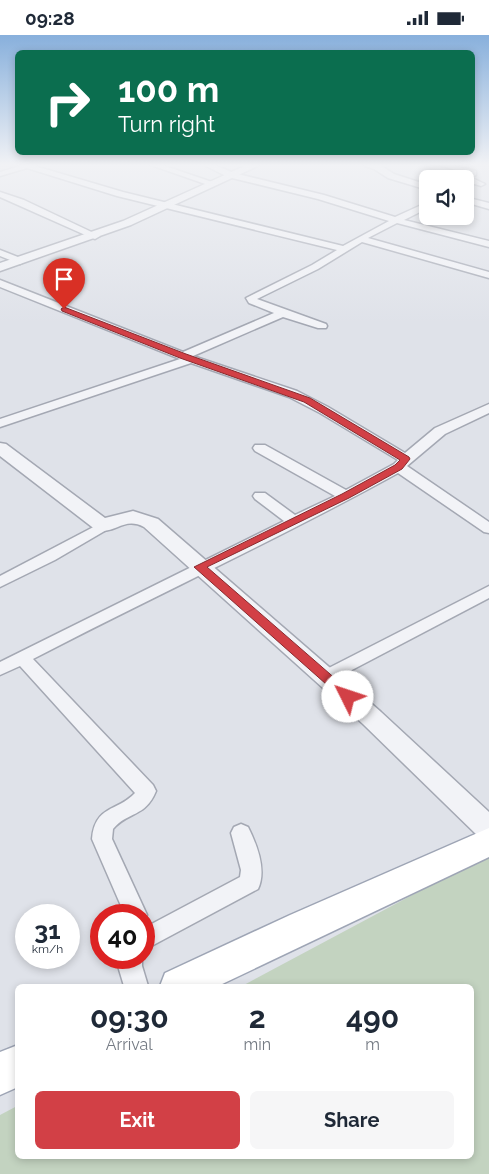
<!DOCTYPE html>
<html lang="en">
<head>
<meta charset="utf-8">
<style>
	:root { --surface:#fff; --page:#f6f6f7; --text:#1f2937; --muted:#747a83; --accent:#d24046 }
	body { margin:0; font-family:Raleway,sans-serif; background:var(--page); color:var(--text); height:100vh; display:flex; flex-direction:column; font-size:19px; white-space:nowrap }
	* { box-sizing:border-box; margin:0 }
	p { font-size:16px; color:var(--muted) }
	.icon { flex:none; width:28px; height:28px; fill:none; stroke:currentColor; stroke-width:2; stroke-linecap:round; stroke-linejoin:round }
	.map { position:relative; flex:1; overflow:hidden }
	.panel { position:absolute; left:15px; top:949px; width:459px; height:175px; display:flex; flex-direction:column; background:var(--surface); border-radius:8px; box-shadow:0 2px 8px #0003 }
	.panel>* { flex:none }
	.banner { position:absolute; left:15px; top:15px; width:460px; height:105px; border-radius:8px; box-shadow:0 2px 8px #0003; background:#0b6e4f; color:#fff; overflow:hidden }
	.fabs { position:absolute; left:419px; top:135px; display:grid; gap:10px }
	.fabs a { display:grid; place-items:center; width:55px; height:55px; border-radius:8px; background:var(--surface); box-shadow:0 2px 8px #0003; font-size:25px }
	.speed { position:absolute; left:15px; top:869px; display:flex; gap:10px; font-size:25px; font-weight:700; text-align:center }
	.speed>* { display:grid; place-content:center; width:65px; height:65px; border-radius:50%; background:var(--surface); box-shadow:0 2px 8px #0003; line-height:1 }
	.speed small { font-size:12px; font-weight:400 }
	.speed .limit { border:8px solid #d22; background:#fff; color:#111 }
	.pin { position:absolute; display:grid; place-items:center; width:42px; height:42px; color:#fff; margin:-51px -21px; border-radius:50% 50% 50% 0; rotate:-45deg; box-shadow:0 0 5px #0007 }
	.pin .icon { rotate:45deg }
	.me { position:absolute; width:55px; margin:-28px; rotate:311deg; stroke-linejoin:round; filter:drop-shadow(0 0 4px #0008) }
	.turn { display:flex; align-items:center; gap:18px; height:105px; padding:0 20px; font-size:22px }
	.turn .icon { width:65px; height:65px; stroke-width:2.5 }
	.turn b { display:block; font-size:35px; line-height:42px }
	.eta { display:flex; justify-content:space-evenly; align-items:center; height:85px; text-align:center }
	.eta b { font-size:30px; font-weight:700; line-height:35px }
	.action { display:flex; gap:10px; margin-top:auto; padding:10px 20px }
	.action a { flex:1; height:58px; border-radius:8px; background:var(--accent); color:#fff; font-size:20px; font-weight:700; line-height:58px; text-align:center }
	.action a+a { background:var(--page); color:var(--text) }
	.status { display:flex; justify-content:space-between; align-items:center; height:35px; padding:0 25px; background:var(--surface); direction:ltr }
	.status svg { height:14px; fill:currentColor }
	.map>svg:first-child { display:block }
</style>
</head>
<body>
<div class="status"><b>09:28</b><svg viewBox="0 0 49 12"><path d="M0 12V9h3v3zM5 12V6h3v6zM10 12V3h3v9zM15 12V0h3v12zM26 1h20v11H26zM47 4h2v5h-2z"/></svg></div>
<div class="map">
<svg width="489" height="1139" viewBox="0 0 489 1139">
	<rect width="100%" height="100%" fill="#dfe2e9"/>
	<polygon fill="#c3d3c0" points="489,819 489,1139 0,1139 0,1080 17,1071 18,1121 471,1121 471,951 242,951"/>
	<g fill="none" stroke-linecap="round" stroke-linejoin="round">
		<g stroke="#a4a8b3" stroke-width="3">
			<g id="minor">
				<path d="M 26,129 L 37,129 L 35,131 L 123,157 L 343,211 L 389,186 L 318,164 L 228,142 L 202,129 L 212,129 L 234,138 L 324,160 L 395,182 L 428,167 L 428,173 L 404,185 L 489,206 L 489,212 L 397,188 L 368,203 L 489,237 L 489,243 L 362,207 L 318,234 L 257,264 L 326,289 L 327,291 L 326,293 L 318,293 L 283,282 L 193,321 L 297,356 L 328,372 L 405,418 L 435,393 L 489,369 L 489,378 L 445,399 L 407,431 L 489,487 L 489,498 L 484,497 L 398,438 C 279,504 154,561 33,624 L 153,750 L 156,756 C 145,783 128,776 113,794 L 112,804 L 147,880 L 144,887 L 144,880 L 125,880 L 92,804 C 95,770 117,777 135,758 L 20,631 L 0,640 L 0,627 L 284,486 L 255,464 L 253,461 L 255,458 L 265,458 L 295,480 L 335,461 L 255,416 L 253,413 L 255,410 L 265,410 L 346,455 L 394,429 L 398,425 L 320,378 L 289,362 L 191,328 L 0,392 L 0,384 L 180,324 L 0,252 L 0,245 L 183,317 L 274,278 L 249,268 L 246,263 L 312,230 L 337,215 L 117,161 L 27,133 L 0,141 L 0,137 Z"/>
				<polygon points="148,129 159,129 218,149 211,151"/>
				<polygon points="360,129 380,130 394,139 428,150 428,155 388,143 374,134"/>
				<polygon points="436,129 448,129 476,136 476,140 470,142 485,149 481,151 465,146 465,144 460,144 460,140 465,138"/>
				<polygon points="0,157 24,165 100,201 95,204 92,203 0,162"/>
				<polygon points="465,162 489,168 489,174 465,167"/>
				<polygon points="0,215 23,224 25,226 20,229 0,221"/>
				<polygon points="103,487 108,488 110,491 108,494 55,525 0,552 0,541"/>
				<polygon points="489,551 489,563 331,646 325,648 319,646 316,642 319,638"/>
				<path d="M 241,789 L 248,792 C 257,810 267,835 258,854 L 144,915 L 144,893 L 240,842 L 241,835 L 231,798 L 234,792 Z"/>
				<polygon points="118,922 142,922 142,931 148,951 124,951 118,931"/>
			</g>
		</g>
		<g stroke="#a4a8b3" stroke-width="3">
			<g id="tertiary">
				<polygon points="249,129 262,129 131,190 0,236 0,228 123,186"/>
				<path d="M 0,408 L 6,409 L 105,483 L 133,476 L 158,484 L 381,677 L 489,777 L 489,805 L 479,802 L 363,689 L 144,492 C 124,481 115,500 96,495 L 0,421 Z"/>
			</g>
		</g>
		<g stroke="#9ea5b5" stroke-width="3">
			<g id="primary">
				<polygon points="489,793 489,822 218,951 160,951 165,938 290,880"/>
				<polygon points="18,1010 18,1052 0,1060 0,1017"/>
			</g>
		</g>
		<use href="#minor" fill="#f2f3f7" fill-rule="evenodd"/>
		<use href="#tertiary" fill="#f2f3f7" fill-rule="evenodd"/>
		<use href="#primary" fill="#fff" fill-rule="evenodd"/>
	</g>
	<linearGradient id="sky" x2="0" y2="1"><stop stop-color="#88b0dc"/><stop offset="0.45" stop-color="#f1f2f5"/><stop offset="1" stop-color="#f1f2f5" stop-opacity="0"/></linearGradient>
	<rect width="489" height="288" fill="url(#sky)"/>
	<polygon fill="#d24046" stroke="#882a2e" points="64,272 186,319 310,363 409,422 410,424 402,434 349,463 207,532 353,659 355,662 353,665 344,665 194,532 342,459 395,430 400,425 304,367 180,323 62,276 61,274"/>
</svg>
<div class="fabs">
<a><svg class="icon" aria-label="sound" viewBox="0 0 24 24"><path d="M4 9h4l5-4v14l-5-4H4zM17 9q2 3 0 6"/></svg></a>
</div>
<div class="speed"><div>31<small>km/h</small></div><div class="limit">40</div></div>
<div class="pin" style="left:64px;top:274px;background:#d93025"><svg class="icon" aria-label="arrive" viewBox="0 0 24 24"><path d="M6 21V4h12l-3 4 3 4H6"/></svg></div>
<svg class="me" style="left:348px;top:662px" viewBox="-20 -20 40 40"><circle r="19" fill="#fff"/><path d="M0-13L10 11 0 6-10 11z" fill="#d24046"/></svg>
<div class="banner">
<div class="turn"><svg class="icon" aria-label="right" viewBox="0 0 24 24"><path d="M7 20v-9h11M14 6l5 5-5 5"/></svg><div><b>100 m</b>Turn right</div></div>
</div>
<section class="panel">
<div class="eta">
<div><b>09:30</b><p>Arrival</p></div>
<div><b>2</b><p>min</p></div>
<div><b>490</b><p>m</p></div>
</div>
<div class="action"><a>Exit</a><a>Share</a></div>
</section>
</div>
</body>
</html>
